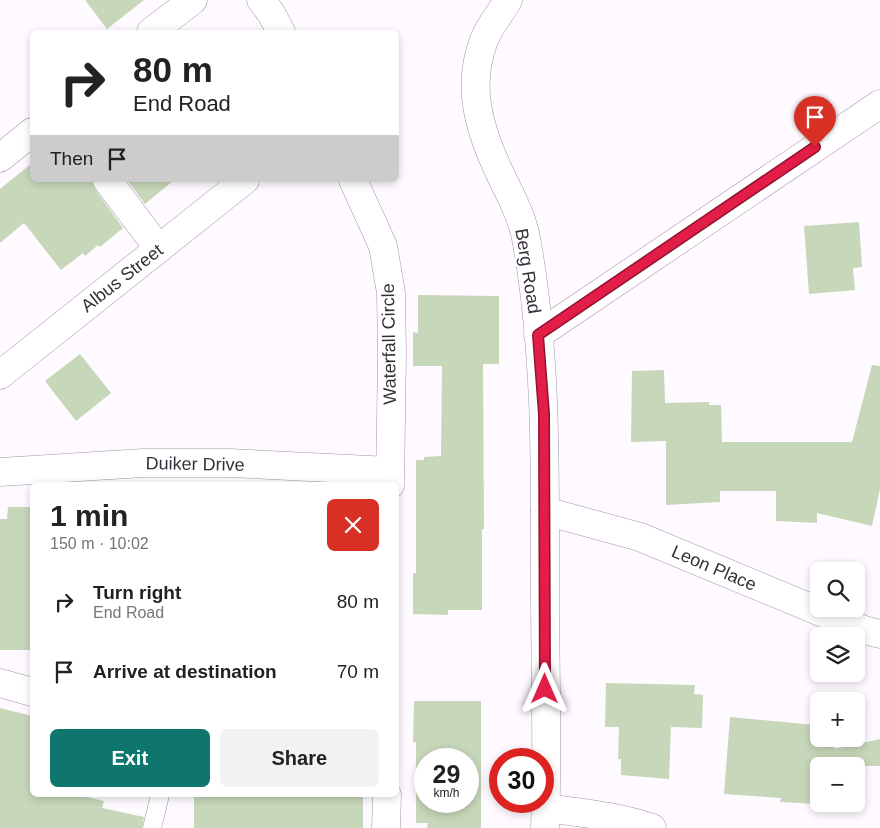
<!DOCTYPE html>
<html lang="en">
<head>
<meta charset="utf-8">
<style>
	:root { --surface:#fff; --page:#f2f2f2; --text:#222; --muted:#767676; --accent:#0f766e }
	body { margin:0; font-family:Arial,sans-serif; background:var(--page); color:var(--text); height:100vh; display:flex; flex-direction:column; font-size:19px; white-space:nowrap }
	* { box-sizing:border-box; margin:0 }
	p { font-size:16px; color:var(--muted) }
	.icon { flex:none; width:28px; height:28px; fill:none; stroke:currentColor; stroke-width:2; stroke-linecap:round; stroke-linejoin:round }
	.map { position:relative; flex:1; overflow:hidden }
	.panel { position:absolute; left:30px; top:482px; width:369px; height:315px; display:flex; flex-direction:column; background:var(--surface); border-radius:8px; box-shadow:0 2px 8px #0003 }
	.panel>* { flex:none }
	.hud { position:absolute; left:30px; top:30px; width:369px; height:152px; border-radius:8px; box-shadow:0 2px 8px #0003; background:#fff; color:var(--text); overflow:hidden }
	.fabs { position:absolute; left:810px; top:562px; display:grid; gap:10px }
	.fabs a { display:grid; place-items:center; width:55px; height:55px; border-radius:8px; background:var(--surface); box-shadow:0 2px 8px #0003; font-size:25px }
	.speed { position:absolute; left:414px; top:748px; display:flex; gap:10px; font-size:25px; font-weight:700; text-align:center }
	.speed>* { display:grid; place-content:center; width:65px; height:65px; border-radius:50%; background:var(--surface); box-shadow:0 2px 8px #0003; line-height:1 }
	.speed small { font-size:12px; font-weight:400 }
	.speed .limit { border:8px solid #d22; background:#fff; color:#111 }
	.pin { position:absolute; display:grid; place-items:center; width:42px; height:42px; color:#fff; margin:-51px -21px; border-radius:50% 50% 50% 0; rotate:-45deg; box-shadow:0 0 5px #0007 }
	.pin .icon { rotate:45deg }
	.me { position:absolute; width:55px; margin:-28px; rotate:0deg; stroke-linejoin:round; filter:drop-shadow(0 0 4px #0008) }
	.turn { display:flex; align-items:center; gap:18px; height:105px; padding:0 20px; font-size:22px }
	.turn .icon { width:65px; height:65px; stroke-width:2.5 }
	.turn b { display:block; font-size:35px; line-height:42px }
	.then { display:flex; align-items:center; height:48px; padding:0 20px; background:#0003; gap:10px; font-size:19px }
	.round { display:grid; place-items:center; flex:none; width:52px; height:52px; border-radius:8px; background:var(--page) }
	.overview { display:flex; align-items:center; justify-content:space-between; height:85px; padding:0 20px }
	h1 { font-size:30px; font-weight:700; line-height:38px }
	.cta { display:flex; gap:10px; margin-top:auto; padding:10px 20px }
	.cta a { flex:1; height:58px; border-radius:8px; background:var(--accent); color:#fff; font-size:20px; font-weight:700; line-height:58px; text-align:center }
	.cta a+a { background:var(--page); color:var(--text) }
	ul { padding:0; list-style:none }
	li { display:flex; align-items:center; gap:15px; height:70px; padding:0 20px }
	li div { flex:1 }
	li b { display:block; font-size:19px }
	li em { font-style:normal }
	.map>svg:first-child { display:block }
</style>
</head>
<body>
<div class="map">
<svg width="880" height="828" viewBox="0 0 880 828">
	<rect width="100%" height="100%" fill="#fefaff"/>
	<g fill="#c7d7ba" fill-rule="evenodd">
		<polygon points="85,0 144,0 107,29"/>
		<polygon points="32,163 32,180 92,180 95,189 123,228 100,247 98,245 85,256 83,253 61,270 24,223 0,243 0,189"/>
		<polygon points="127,180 174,180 145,204"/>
		<polygon points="859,222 862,267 853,268 855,290 809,294 804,226"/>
		<polygon points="418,295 499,296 499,364 483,364 484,529 482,529 482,610 448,610 448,615 413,614 413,573 416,573 416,460 424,460 424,457 441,456 442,366 413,366 413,332 418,333"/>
		<polygon points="80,354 111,393 76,421 45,381"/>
		<polygon points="872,365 880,366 880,489 872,526 817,513 817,523 776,521 776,491 720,491 720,502 666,505 666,441 631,442 632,371 664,370 665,403 709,402 709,405 721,405 722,442 852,442"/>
		<polygon points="8,507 32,507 32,650 0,650 0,519 7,519"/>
		<polygon points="606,683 695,685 694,694 703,695 702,728 671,727 669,779 621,775 621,759 618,759 619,727 605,727"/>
		<path d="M 414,701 L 481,701 L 481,828 L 427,828 L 428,823 L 416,823 L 416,742 L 413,742 ZM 425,759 L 468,759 L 468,801 L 425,801 Z"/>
		<polygon points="0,708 32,716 32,795 78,795 104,801 102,808 144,817 142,828 0,828"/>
		<polygon points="730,717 816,725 819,726 819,739 835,739 834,749 880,739 880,766 819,766 819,796 817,796 816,804 780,802 781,798 724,794"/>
		<rect x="194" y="795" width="169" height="33"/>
	</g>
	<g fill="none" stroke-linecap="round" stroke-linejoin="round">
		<g stroke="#a592ab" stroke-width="19">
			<polyline id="service" points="152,828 160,795"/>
		</g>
		<g stroke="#a592ab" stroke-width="29">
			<g id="minor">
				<polyline points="261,0 271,13 281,32"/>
				<path d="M 508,0 C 501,13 489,26 484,40 C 467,84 478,126 497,167 C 507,190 521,212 526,238 C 547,352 545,469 545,586 C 545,666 548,747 545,828"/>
				<polyline points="151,32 193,0"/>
				<polyline points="0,158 32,132"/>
				<polyline points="107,180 159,249"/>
				<polyline points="353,180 383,246 391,293 392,354 390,485"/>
				<polyline points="538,335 880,104"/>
				<polyline points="0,375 245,180"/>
				<polyline points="0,472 143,463 230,463 390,471"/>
				<polyline points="545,511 640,537 864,630 880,634"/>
				<polyline points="0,683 32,692"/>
				<path d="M 546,808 C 582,813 618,816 652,828"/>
				<polyline points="386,828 387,795"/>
			</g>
		</g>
		<use href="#service" stroke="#fff" stroke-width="18"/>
		<use href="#minor" stroke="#fff" stroke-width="28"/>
	</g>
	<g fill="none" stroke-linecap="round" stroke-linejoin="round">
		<g stroke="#92132f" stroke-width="12">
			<polyline id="route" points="545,689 544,414 538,335 815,147"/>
		</g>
		<use href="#route" stroke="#e11d48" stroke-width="9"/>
	</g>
	<g text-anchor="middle" stroke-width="4" stroke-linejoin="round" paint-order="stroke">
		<g font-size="18" fill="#372f39" stroke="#fff">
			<text transform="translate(528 271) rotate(81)" y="6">Berg Road</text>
			<text transform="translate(122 278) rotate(-38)" y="6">Albus Street</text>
			<text transform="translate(389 344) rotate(-91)" y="6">Waterfall Circle</text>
			<text transform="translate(195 464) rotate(1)" y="6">Duiker Drive</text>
			<text transform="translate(714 568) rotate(23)" y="6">Leon Place</text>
		</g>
	</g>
</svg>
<div class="fabs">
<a><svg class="icon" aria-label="search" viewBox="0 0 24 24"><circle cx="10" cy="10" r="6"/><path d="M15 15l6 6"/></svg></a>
<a><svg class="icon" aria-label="layers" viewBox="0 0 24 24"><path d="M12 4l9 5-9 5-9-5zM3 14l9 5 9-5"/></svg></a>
<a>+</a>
<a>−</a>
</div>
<div class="speed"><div>29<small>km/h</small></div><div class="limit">30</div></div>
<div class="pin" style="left:815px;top:147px;background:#d93025"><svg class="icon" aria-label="arrive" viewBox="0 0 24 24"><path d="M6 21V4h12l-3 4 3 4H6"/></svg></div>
<svg class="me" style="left:545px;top:689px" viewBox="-20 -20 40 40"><path d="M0-17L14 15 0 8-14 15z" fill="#e11d48" stroke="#fff" stroke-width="4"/></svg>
<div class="hud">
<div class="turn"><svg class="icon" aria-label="right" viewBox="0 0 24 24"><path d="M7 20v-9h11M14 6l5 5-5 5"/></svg><div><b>80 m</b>End Road</div></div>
<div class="then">Then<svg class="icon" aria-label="arrive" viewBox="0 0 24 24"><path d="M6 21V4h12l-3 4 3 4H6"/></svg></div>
</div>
<section class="panel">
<div class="overview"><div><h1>1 min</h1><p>150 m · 10:02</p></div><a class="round" style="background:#d93025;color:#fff"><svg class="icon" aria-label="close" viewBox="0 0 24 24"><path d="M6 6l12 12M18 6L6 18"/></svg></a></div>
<ul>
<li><svg class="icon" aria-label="right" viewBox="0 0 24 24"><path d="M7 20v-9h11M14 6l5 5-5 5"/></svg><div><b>Turn right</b><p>End Road</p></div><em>80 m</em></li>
<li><svg class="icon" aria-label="arrive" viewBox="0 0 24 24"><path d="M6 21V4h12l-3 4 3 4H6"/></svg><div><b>Arrive at destination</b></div><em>70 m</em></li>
</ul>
<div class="cta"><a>Exit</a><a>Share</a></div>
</section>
</div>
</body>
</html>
